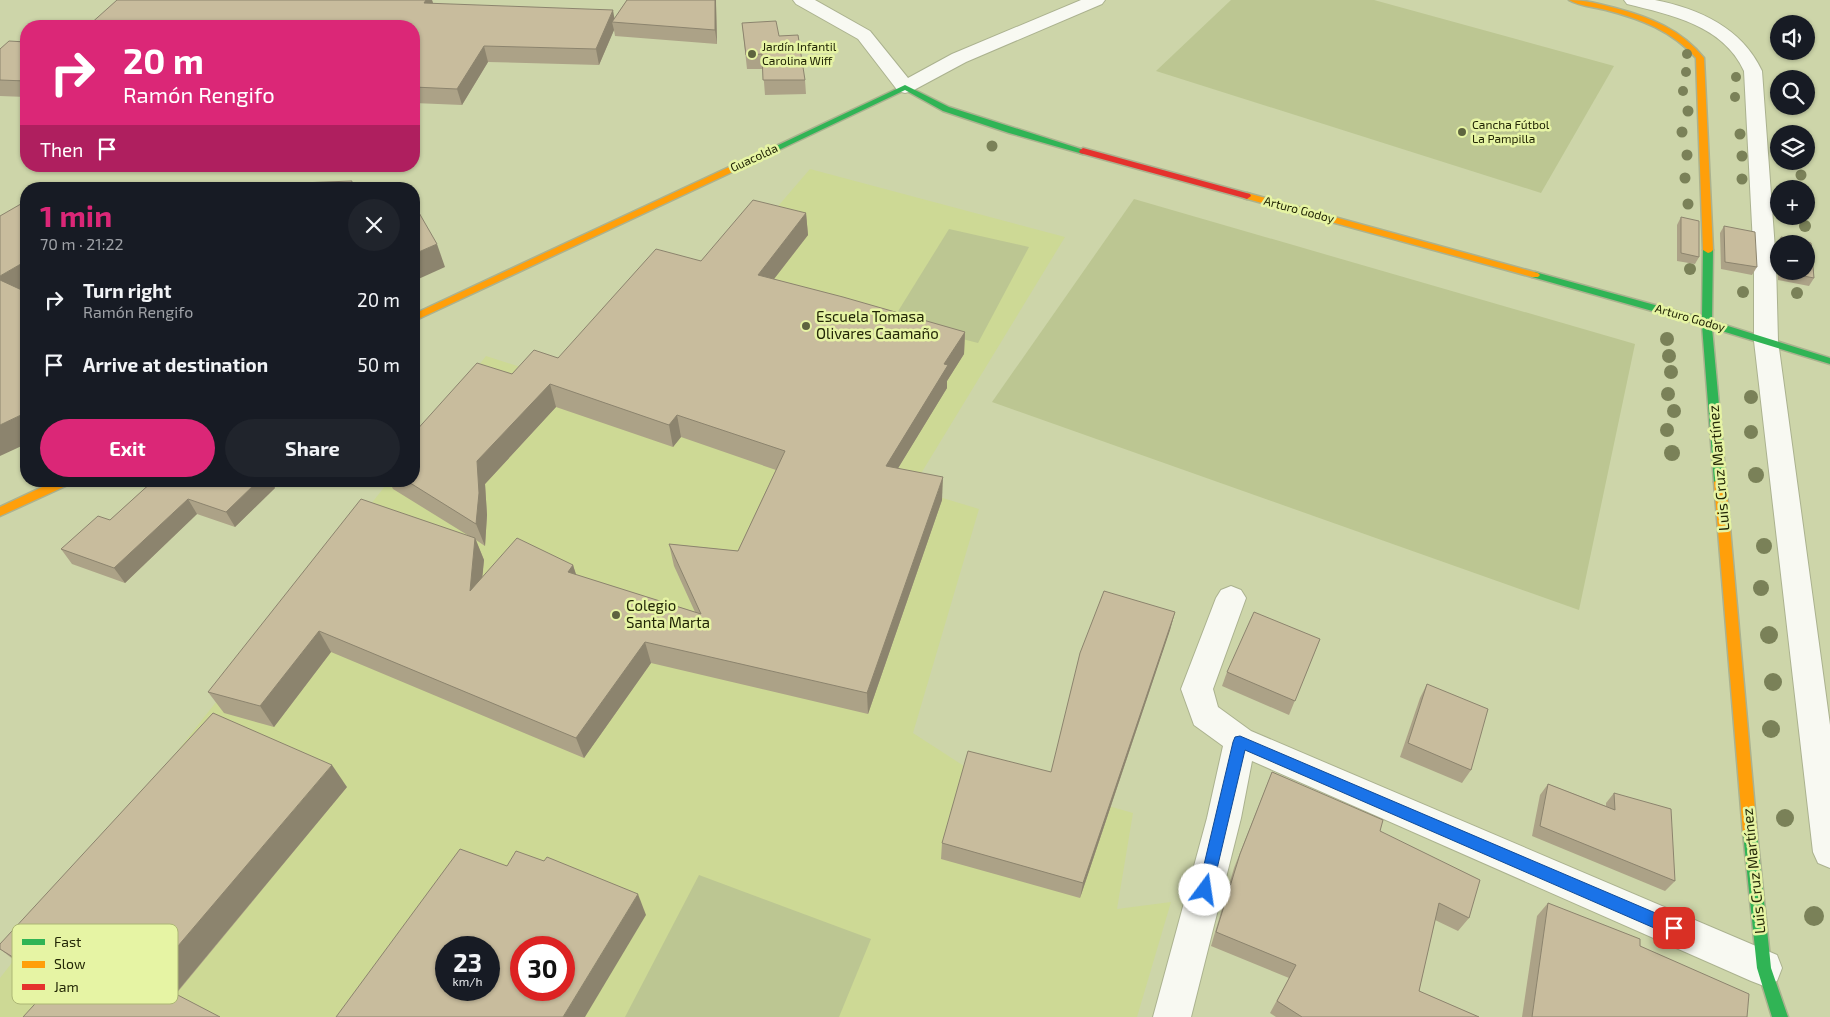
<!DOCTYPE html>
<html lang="en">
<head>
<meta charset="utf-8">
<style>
	:root { --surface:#171b24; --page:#20242c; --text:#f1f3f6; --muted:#9ea1a6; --accent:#db2777 }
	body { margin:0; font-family:"Exo 2",sans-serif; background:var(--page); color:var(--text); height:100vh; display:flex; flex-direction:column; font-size:19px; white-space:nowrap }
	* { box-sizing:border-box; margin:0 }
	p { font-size:16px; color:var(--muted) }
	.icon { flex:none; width:28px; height:28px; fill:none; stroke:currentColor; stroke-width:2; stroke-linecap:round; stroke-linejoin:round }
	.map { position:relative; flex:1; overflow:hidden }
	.details { position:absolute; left:20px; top:182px; width:400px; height:305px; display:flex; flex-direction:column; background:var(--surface); border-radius:20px; box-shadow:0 1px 4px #0004 }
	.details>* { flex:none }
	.hud { position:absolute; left:20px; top:20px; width:400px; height:152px; border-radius:20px; box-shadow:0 1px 4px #0004; background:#db2777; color:#fff; overflow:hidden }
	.fabs { position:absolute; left:1770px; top:15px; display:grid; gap:10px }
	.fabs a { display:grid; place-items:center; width:45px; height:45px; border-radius:50%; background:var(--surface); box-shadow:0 1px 4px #0004; font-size:25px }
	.speed { position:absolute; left:435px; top:936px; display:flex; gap:10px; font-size:25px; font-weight:700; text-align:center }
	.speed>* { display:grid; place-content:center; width:65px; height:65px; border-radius:50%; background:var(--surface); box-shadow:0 1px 4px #0004; line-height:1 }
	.speed small { font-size:12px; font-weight:400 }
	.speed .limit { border:8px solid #d22; background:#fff; color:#111 }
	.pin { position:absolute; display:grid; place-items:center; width:42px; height:42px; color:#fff; margin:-21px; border-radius:10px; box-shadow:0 2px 8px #0006 }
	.me { position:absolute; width:55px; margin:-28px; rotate:14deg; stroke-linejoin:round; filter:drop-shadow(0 0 4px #0008) }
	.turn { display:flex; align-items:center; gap:18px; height:105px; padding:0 20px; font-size:22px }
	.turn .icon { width:65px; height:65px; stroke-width:2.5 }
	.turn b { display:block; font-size:35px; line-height:42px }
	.then { display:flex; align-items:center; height:48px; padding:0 20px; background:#0003; gap:10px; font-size:19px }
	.round { display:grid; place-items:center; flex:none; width:52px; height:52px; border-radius:26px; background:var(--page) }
	.head { display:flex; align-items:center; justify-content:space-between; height:85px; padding:0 20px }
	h1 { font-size:30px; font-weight:700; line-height:38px; color:var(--accent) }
	.action { display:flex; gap:10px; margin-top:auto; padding:10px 20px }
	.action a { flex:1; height:58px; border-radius:30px; background:var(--accent); color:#fff; font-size:20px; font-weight:700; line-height:58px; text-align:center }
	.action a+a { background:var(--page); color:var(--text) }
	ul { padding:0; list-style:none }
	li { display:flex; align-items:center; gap:15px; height:65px; padding:0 20px }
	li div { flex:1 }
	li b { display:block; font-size:19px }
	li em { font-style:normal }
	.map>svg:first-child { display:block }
</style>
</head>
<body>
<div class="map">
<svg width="1830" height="1017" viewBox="0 0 1830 1017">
	<rect width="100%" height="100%" fill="#cdd5a9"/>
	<g fill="#cdd995" fill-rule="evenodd">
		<polygon points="810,169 1065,237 917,480 564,367 711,284"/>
		<path d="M 486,356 L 692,422 L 979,509 L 913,733 L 967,768 L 1049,789 L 1133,813 L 1117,909 L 1171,902 L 1137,1017 L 0,1017 L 0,978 L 389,481 L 414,481 L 414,449 ZM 446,948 L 489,948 L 489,990 L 446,990 ZM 521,948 L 564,948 L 564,990 L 521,990 Z"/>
	</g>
	<g fill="#bcc692">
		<polygon points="1231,0 1374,0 1614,66 1541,193 1156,71"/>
		<polygon points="1134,199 1635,344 1579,610 992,402"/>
		<polygon points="949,229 1029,247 978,343 892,321"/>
		<polygon points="699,875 871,939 839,1017 625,1017"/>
	</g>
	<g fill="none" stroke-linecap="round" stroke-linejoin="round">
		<g stroke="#abb28f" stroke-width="2">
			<g id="street">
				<polygon points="793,0 815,0 870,31 908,78 952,54 1081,0 1105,0 1102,4 966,62 912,91 905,93 898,91 858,39 796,4"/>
				<path d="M 1624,0 C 1634,0 1645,0 1655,0 C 1700,9 1742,28 1762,71 L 1776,263 L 1778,341 L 1830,725 L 1830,868 L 1818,863 L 1813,852 L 1754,341 L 1754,263 L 1744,71 C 1723,25 1671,15 1627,4 Z"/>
				<polygon points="1231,586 1241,590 1246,598 1213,689 1218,707 1251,731 1777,955 1782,968 1777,981 1764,986 1751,981 1252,761 1241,818 1191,1017 1153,1017 1207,818 1223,746 1194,725 1181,689 1216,598 1221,590"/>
			</g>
		</g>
		<g stroke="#abb28f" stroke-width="3">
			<g id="fast">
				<polygon points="905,85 949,107 1087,151 1083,154 1009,133 943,111 905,90 745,166 742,167 738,164"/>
				<polygon points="1708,247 1713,250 1712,321 1830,358 1830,364 1712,328 1726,482 1720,486 1714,482 1702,325 1532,277 1530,275 1535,272 1702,318 1703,250"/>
				<polygon points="1750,827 1755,829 1757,833 1771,968 1788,1017 1772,1017 1757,968 1743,833 1745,829"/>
			</g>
		</g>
		<g stroke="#abb28f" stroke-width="3">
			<g id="slow">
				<path d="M 1569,0 C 1585,0 1600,4 1615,8 C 1649,17 1681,29 1704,58 L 1713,250 L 1711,252 L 1708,253 L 1703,250 L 1696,58 C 1672,31 1641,19 1606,10 C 1595,7 1579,6 1569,0 Z"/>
				<polygon points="742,161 746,164 745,166 414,321 414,314"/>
				<polygon points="1247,193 1538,273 1540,275 1538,277 1532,277 1244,198 1243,196"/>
				<polygon points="1720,478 1726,482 1757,833 1755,837 1750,839 1745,837 1743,833 1714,482"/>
				<polygon points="55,481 71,481 70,484 0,516 0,507"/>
			</g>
		</g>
		<g stroke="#abb28f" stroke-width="3">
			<polygon id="jam" points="1083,148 1250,194 1251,196 1247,199 1244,198 1080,153 1079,151"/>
		</g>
		<use href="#street" fill="#f8f9f2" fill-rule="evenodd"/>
		<use href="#fast" fill="#30b455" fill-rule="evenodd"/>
		<use href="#slow" fill="#ff9f0a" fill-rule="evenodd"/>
		<use href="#jam" fill="#e5322d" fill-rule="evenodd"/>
	</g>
	<g fill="#7a8158">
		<circle cx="1687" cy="54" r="5"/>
		<circle cx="1686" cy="72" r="5"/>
		<circle cx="1736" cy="77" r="5"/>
		<circle cx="1683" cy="91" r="5"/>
		<circle cx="1735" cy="97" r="5"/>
		<circle cx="1688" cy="111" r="5.5"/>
		<circle cx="1682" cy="132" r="5.5"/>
		<circle cx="1740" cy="134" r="5.5"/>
		<circle cx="992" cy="146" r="5.5"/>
		<circle cx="1687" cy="155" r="5.5"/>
		<circle cx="1742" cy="156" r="5.5"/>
		<circle cx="1801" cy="175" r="5.5"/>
		<circle cx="1685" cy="178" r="5.5"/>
		<circle cx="1742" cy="179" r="5.5"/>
		<circle cx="1688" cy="204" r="5.5"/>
		<circle cx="1805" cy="226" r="6"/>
		<circle cx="1690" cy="269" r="6"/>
		<circle cx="1743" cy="292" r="6"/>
		<circle cx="1797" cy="293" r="6"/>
		<circle cx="1667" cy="339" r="7"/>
		<circle cx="1669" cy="356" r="7"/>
		<circle cx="1671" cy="372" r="7"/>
		<circle cx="1668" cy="394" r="7"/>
		<circle cx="1751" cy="397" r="7"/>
		<circle cx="1674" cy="411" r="7"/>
		<circle cx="1667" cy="430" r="7"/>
		<circle cx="1751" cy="432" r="7"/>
		<circle cx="1672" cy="453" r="8"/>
		<circle cx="1756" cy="475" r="8"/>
		<circle cx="1764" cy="546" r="8"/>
		<circle cx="1761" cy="588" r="8"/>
		<circle cx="1769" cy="635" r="9"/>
		<circle cx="1773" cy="682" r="9"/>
		<circle cx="1771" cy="729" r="9"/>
		<circle cx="1785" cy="818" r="9"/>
		<circle cx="1814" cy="916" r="10"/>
	</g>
	<g fill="#aca287" fill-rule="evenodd">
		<polygon points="117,0 432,0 433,3 614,19 627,0 716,0 717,44 615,36 614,30 599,65 488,62 462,105 414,103 414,26"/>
		<polygon points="742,23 779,36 805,80 806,94 765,95 763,69 747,69"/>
		<polygon points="26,42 26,97 0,96 0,49"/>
		<path d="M 806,213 L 808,235 L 774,279 L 965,332 L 964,354 L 947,381 L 947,388 L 898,468 L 942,500 L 868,714 L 651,663 L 584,758 L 331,652 L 274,727 L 224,713 L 208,692 L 469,536 L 393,489 L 389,481 L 414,481 L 512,374 L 558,358 L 701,261 ZM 556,407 L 673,447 L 681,437 L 776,470 L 738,551 L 669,544 L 674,566 L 695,612 L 576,575 L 573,565 L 482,577 L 484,560 L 476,540 L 485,546 L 487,515 L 485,484 Z"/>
		<polygon points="1681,217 1699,257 1695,264 1677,261 1677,225"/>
		<polygon points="1724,226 1757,267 1752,275 1721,269 1720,233"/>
		<path d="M 1781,237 L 1811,243 L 1814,278 L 1809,286 L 1778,280 L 1777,244 ZM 1779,244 L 1806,244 L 1806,271 L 1779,271 Z"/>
		<polygon points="153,481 271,481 275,488 235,527 197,514 125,583 72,564 61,549 110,520"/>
		<polygon points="1175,612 1170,630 1080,898 941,859 942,843 1051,772"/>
		<polygon points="1320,639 1289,715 1222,686 1227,672"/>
		<polygon points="1427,684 1471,770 1462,783 1400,757 1420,698"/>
		<polygon points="1272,772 1380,831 1469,918 1458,931 1435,920 1419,991 1479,1017 1276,1017 1270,1013 1289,978 1211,946 1234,868"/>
		<polygon points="1548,784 1606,806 1606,803 1614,793 1675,881 1665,891 1532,836 1540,795"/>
		<polygon points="347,787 176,994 52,985 23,967 0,949"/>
		<polygon points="1548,903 1640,946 1747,1017 1522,1017 1537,916"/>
	</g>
	<g fill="#8c846e">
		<polygon points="426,0 432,0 435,10 424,3"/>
		<polygon points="715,0 716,0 716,5 717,44 715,30"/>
		<polygon points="613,10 615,22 612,22 614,30 599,65 596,49"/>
		<polygon points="484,46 488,62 462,105 457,89"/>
		<polygon points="352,181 355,189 349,189"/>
		<polygon points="806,213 808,235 760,297 758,275"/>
		<polygon points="437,244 445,267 414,281 414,254"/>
		<polygon points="26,261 26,293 0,285 0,276"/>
		<polygon points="965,332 964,354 947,381 947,388 886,488 886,466 944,364"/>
		<polygon points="550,384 556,407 485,484 487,515 485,546 476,524 477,461"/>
		<polygon points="21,415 26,422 26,444 0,456 0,425"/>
		<polygon points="677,415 681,437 673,447 669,425"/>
		<polygon points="943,477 942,500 868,714 867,693"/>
		<polygon points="258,481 271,481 275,488 235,527 226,512"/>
		<polygon points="188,499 197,514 125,583 114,568"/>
		<polygon points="475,538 484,560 479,612 470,591"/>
		<polygon points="573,565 580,587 568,572"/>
		<polygon points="1175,612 1170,630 1080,898 1083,883"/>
		<polygon points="319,631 331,652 274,727 260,706"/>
		<polygon points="645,642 651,663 584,758 576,738"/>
		<polygon points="332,765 347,787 171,999 149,980"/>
		<polygon points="638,894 646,915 585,1017 563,1017"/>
	</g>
	<g fill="#c8bc9d" stroke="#8c846e" fill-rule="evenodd">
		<polygon points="117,0 426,0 424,3 613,10 596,49 484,46 457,89 414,87 414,26 88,26"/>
		<polygon points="627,0 715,0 715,30 612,22"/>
		<polygon points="776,21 779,36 798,35 805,80 763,80 762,54 746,55 742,23"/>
		<polygon points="9,41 26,42 26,81 0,80 0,49"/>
		<polygon points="352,181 349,189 144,189"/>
		<polygon points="753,200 806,213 758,275 843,297 965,332 944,364 948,365 886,466 943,477 867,693 645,642 576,738 319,631 260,706 208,692 361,499 475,538 470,591 517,538 573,565 568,572 701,614 669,544 738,551 785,451 677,415 669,425 550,384 477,461 479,493 476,524 407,481 414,481 414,433 477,363 512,374 534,350 558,358 656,249 701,261"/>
		<polygon points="26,201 26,261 0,276 0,216"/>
		<polygon points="418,211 437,244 414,254 414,213"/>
		<polygon points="1681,217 1699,221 1699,257 1681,253"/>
		<polygon points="1724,226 1755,232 1757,267 1725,262"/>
		<polygon points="1781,237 1811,243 1814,278 1783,272 1783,271 1806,271 1806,244 1782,244"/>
		<polygon points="0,280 26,292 26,424 21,415 0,425"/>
		<polygon points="153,481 258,481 226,512 188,499 114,568 61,549 98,516 110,520"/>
		<polygon points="1104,591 1175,612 1083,883 942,843 968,751 1051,772 1080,653"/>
		<polygon points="1254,612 1320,639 1295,701 1227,672"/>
		<polygon points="1427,684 1488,709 1471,770 1408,743"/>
		<polygon points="213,713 332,765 149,980 220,1017 23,1017 54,983 0,949 0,944"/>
		<polygon points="1272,772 1383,820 1380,831 1480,880 1469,918 1439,903 1419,991 1479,1017 1302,1017 1277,1001 1296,965 1216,932 1240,854"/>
		<polygon points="1548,784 1615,810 1614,793 1671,809 1675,881 1540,826"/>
		<path d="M 460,849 L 507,866 L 516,851 L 544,861 L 547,857 L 638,894 L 563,1017 L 336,1017 ZM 446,948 L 489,948 L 489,990 L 446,990 ZM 521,948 L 564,948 L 564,990 L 521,990 Z"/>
		<polygon points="1548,903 1640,939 1640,946 1749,994 1747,1017 1532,1017"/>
	</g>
	<polygon fill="#1a73e8" stroke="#114b97" points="1240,736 1679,923 1681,928 1679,934 1674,936 1668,934 1245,750 1212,890 1210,895 1205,897 1200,895 1198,890 1233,742 1235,737"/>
	<g fill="#5e643f" stroke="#e6f4a4" stroke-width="2">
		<circle cx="752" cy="54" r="5"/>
		<circle cx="1462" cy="132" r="5"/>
		<circle cx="806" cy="326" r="5"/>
		<circle cx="616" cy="615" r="5"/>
	</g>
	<g text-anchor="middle" stroke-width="5" stroke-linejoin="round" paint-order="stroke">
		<g font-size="12" fill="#232706" stroke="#e6f4a4" text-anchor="start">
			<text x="762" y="51">Jardín Infantil<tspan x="762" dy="14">Carolina Wiff</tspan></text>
			<text x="1472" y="129">Cancha Fútbol<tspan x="1472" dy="14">La Pampilla</tspan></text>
		</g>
		<g font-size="12" fill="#232706" stroke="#e6f4a4">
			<text transform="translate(754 158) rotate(-25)" y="4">Guacolda</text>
			<text transform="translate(1299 210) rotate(15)" y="4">Arturo Godoy</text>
			<text transform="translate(1690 318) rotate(16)" y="4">Arturo Godoy</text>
		</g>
		<g font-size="15" fill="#232706" stroke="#e6f4a4" text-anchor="start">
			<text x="816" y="322">Escuela Tomasa<tspan x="816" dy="17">Olivares Caamaño</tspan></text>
			<text x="626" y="611">Colegio<tspan x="626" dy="17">Santa Marta</tspan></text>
		</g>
		<g font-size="15" fill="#232706" stroke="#e6f4a4">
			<text transform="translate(1719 468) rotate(-95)" y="5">Luis Cruz Martínez</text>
			<text transform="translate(1754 871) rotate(-96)" y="5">Luis Cruz Martínez</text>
		</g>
	</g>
	<rect x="12" y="924" width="166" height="80" rx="8" fill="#e6f4a4" stroke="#acb675" stroke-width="1"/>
	<rect x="22" y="939" width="23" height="6" fill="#30b455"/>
	<rect x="22" y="961" width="23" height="7" fill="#ff9f0a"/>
	<rect x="22" y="984" width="23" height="6" fill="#e5322d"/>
	<g font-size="14" fill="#232706">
		<text x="54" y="947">Fast</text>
		<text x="54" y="969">Slow</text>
		<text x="54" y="992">Jam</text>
	</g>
</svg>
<div class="fabs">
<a><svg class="icon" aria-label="sound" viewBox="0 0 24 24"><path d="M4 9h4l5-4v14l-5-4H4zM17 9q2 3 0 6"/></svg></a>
<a><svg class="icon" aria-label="search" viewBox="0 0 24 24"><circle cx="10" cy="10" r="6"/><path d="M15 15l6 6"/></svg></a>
<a><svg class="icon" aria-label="layers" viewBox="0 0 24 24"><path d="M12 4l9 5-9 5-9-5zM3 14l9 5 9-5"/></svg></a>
<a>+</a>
<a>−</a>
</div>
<div class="speed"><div>23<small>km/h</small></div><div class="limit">30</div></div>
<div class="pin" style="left:1674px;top:928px;background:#d93025"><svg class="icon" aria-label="arrive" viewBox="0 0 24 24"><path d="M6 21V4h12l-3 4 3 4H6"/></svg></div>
<svg class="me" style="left:1205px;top:890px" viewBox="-20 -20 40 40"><circle r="19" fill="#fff"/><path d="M0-13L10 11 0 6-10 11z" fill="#1a73e8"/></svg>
<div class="hud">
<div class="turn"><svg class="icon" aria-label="right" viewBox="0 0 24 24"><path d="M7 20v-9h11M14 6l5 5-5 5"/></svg><div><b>20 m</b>Ramón Rengifo</div></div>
<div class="then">Then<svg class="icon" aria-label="arrive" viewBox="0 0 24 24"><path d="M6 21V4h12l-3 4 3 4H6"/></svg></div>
</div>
<section class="details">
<div class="head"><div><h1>1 min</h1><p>70 m · 21:22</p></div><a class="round"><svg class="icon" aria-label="close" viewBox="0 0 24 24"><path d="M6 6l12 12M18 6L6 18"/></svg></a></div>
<ul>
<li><svg class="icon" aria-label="right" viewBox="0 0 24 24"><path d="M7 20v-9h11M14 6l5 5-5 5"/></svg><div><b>Turn right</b><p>Ramón Rengifo</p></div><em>20 m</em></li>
<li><svg class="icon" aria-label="arrive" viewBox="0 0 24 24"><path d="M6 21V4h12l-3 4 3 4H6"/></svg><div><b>Arrive at destination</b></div><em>50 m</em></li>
</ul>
<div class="action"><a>Exit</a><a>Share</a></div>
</section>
</div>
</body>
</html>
